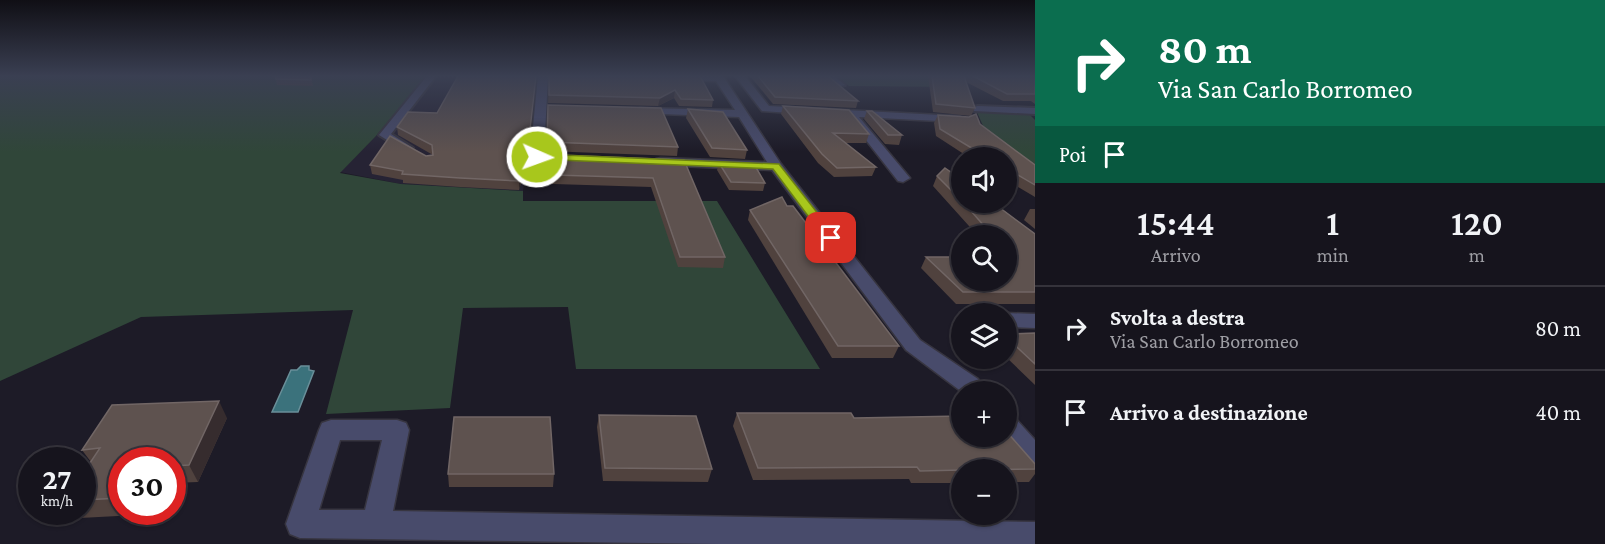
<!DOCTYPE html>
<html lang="it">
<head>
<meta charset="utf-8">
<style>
	:root { --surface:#16141d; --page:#1f1d26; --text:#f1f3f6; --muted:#9e9ea4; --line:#35333b }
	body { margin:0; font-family:"Crimson Pro",serif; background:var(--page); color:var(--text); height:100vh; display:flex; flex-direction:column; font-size:22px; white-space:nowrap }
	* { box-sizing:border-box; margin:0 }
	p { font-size:20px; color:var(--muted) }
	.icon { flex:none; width:33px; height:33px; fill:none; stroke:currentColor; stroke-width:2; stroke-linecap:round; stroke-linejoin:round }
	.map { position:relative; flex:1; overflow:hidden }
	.sheet { display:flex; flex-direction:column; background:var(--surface); width:570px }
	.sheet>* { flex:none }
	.banner { background:#0b6e4f; color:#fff; overflow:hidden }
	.tools { position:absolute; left:951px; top:147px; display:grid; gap:12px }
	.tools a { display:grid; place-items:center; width:66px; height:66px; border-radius:50%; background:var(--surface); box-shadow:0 2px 4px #0004,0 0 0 2px var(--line); font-size:30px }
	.speed { position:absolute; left:18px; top:447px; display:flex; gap:12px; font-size:30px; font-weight:700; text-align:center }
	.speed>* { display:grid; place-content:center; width:78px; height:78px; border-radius:50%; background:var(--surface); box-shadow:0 2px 4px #0004,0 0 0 2px var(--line); line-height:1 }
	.speed small { font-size:15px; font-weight:400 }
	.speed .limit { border:9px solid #d22; background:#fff; color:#111 }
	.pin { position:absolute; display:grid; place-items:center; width:51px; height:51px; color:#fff; margin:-26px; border-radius:12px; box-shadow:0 3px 9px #0006 }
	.me { position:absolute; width:66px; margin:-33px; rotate:92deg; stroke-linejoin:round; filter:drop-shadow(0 0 4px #0008) }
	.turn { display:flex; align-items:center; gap:21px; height:126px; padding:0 24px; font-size:27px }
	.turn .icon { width:78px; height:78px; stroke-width:2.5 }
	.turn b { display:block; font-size:42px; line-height:51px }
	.then { display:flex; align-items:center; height:57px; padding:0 24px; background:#0003; gap:12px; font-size:22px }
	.eta { display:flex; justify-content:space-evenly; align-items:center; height:102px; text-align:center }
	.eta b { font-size:36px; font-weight:600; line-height:42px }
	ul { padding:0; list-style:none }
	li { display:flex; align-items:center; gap:18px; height:84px; padding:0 24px; border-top:2px solid var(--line) }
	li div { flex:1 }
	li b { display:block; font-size:22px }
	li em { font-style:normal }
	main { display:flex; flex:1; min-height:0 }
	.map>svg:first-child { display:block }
</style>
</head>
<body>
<main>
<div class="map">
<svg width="1035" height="544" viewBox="0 0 1035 544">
	<rect width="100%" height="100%" fill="#1d1b27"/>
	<polygon fill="#262334" points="426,76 540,76 523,191 401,184 340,172 376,136"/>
	<g fill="#304639">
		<polygon points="0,76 426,76 376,136 340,173 401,184 523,191 523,201 717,201 820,369 576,369 568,307 463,308 450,408 326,414 353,310 141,317 0,381"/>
		<polygon points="835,76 938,76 959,87 849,86"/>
		<polygon points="976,110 1027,112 1035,120 1035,165 984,128"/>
	</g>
	<polygon fill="#3b727c" stroke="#698f99" stroke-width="1.5" points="301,366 309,366 309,370 314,371 298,412 272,412 291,370 297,370"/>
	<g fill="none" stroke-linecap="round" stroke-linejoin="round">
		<g stroke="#373540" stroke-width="4">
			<g id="lane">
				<polygon points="427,76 436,76 391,134 413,148 411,150 403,150 379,135"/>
				<polygon points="824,76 834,76 845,85 837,87"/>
				<polygon points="978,106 1035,108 1035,114 974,111 974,107"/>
			</g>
		</g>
		<g stroke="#373540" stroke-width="3">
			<g id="street">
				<polygon points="538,76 548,76 544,153 563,155 565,158 563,161 537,161 530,157"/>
				<polygon points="649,76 723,76 781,164 920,340 978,379 987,392 962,392 906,350 772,170 656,165 654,162 656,159 661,158 767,162 739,117 636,113 636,109 640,108 735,110 716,81 654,79"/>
				<polygon points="735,76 745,76 769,106 959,116 965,119 959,122 859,117 910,178 903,182 898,181 848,117 762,111"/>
				<polygon points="1006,313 1035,314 1035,328 1006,327"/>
				<polygon points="1006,415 1015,418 1035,440 1035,468 1026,465 1001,436 1006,436"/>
				<path d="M 331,420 L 397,420 L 406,423 L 409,430 L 393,511 L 1035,522 L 1035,544 L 718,544 L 300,538 L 290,534 L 286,524 L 319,430 L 322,423 ZM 340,440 L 382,440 L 365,510 L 319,510 Z"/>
			</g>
		</g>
		<use href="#lane" fill="#484b6b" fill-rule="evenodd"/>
		<use href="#street" fill="#484b6b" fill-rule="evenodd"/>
	</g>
	<g fill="#50423e">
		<polygon points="311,76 313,86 277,85 276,79"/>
		<polygon points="549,76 700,76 713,100 712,107 679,106 674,98 658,106 548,103"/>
		<polygon points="750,76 828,76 858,101 856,108 773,104"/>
		<polygon points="928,76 1035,76 1035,104 1031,101 1003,101 966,82 975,108 971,116 933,112"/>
		<polygon points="548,105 678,147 677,156 546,151"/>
		<polygon points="783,106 869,134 866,143 845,143 876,167 872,176 834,177 818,163 781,114"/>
		<polygon points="688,109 747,150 745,159 710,157 686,118"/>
		<polygon points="867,111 902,135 899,145 885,144 864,119"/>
		<polygon points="437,113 529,149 532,154 684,160 725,257 723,268 678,267 651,187 521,183 519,190 460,187 403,183 403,180 372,174 370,165 433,155 398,135 397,127"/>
		<polygon points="938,115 980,124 1035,165 1035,197 1006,180 1006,158 970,158 936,136 934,123"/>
		<polygon points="719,163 765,183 763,191 729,190 717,170"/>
		<polygon points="937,176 962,180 962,202 992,202 1035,234 1035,304 956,304 921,268 926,257 1006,280 1006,236 978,236 933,186"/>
		<polygon points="787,206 899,346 893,358 832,358 748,220 750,210"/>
		<polygon points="1030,209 1035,209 1035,229 1024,220"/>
		<polygon points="1035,333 1035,385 1006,357 1006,334"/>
		<polygon points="737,413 854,418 1035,464 1035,474 1029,482 1006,482 1006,470 962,470 962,483 911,483 909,479 753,480 733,426"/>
		<polygon points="599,415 712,469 708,482 603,481 597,427"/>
		<polygon points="227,418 198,482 172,483 172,460 122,460 122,512 138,512 137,515 80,518 75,512 82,512 82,475 91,462 82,450"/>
		<polygon points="448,474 554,474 553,487 449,487"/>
	</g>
	<g fill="#362c2e">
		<polygon points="536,76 528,157 528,148"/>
		<polygon points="675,90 674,98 658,106 660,98"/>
		<polygon points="521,174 521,183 519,190 519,181"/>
		<polygon points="219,401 227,418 198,482 189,465"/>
	</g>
	<g fill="#5e524f" stroke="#716665" stroke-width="1.5">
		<polygon points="275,76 311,76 311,80 276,79"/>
		<polygon points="458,76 536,76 528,148 532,154 684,160 725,257 680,257 653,178 521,174 519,181 460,178 402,174 403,171 370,165 390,136 426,156 433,155 432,145 397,127 408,112 437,113"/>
		<polygon points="549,76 700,76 713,100 681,99 675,90 660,98 549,95"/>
		<polygon points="758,76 828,76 858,101 775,97"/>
		<polygon points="932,76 964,76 975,108 936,104"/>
		<polygon points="973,76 1035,76 1035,94 1007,94"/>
		<polygon points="548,105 661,108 678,147 547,142"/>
		<polygon points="783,106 849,110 869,134 833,133 876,167 837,168 822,154"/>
		<polygon points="688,109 723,112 747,150 712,148"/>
		<polygon points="867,111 872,111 902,135 888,135"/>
		<polygon points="976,114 980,124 1035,165 1035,185 1006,168 1006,158 988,158 940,129 938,115 969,117"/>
		<polygon points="719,163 754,164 765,183 731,182"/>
		<polygon points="945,168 962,180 962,201 937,176"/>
		<polygon points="782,197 787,206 793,206 899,346 838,346 750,210"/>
		<polygon points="963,202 992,202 1035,234 1035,292 963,292 926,257 962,257 962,280 1006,280 1006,256 1013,256 1006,249 1006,236 993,236"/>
		<polygon points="1035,333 1035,364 1006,337 1006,334"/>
		<polygon points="219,401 189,465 172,466 172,460 122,460 122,498 82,500 82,475 100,448 82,450 112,405"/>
		<polygon points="737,413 851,413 854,418 962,416 962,436 1006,436 1006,431 1035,464 1035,469 962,470 920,471 917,467 758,468"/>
		<polygon points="599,415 696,416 712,469 605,468"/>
		<polygon points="454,417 550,417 554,474 448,474"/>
	</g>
	<linearGradient id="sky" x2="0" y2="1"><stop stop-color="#100f15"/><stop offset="0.5" stop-color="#3a3f52"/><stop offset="1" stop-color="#3a3f52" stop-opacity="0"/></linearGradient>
	<rect width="1035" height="152" fill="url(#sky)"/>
	<polygon fill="#a8c71c" stroke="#6d8112" stroke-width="1.5" points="537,154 779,164 837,238 831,241 826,240 773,169 534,159 532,157"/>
</svg>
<div class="tools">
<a><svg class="icon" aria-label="sound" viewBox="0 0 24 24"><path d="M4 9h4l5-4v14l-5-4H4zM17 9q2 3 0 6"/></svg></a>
<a><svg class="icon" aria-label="search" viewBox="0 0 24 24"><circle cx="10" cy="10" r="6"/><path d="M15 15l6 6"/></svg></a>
<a><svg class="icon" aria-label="layers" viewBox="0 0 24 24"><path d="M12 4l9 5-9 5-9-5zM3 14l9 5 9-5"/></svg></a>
<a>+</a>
<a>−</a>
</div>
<div class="speed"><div>27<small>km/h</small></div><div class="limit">30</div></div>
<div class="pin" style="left:831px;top:238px;background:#d93025"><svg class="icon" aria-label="arrive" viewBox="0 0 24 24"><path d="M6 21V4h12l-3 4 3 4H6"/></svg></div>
<svg class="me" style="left:537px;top:157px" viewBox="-20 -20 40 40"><circle r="17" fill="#a8c71c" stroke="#fff" stroke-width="3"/><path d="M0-11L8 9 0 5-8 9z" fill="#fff"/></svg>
</div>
<section class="sheet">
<div class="banner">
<div class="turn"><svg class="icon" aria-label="right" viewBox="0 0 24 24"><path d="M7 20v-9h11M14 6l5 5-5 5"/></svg><div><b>80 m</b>Via San Carlo Borromeo</div></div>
<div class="then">Poi<svg class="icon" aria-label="arrive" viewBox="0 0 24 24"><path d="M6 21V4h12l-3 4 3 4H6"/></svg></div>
</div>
<div class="eta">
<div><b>15:44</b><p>Arrivo</p></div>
<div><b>1</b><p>min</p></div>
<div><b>120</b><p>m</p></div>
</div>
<ul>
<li><svg class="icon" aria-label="right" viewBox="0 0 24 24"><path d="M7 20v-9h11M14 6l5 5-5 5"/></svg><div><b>Svolta a destra</b><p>Via San Carlo Borromeo</p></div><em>80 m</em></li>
<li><svg class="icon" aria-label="arrive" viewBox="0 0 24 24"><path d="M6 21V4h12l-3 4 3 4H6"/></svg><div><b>Arrivo a destinazione</b></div><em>40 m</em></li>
</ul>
</section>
</main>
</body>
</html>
